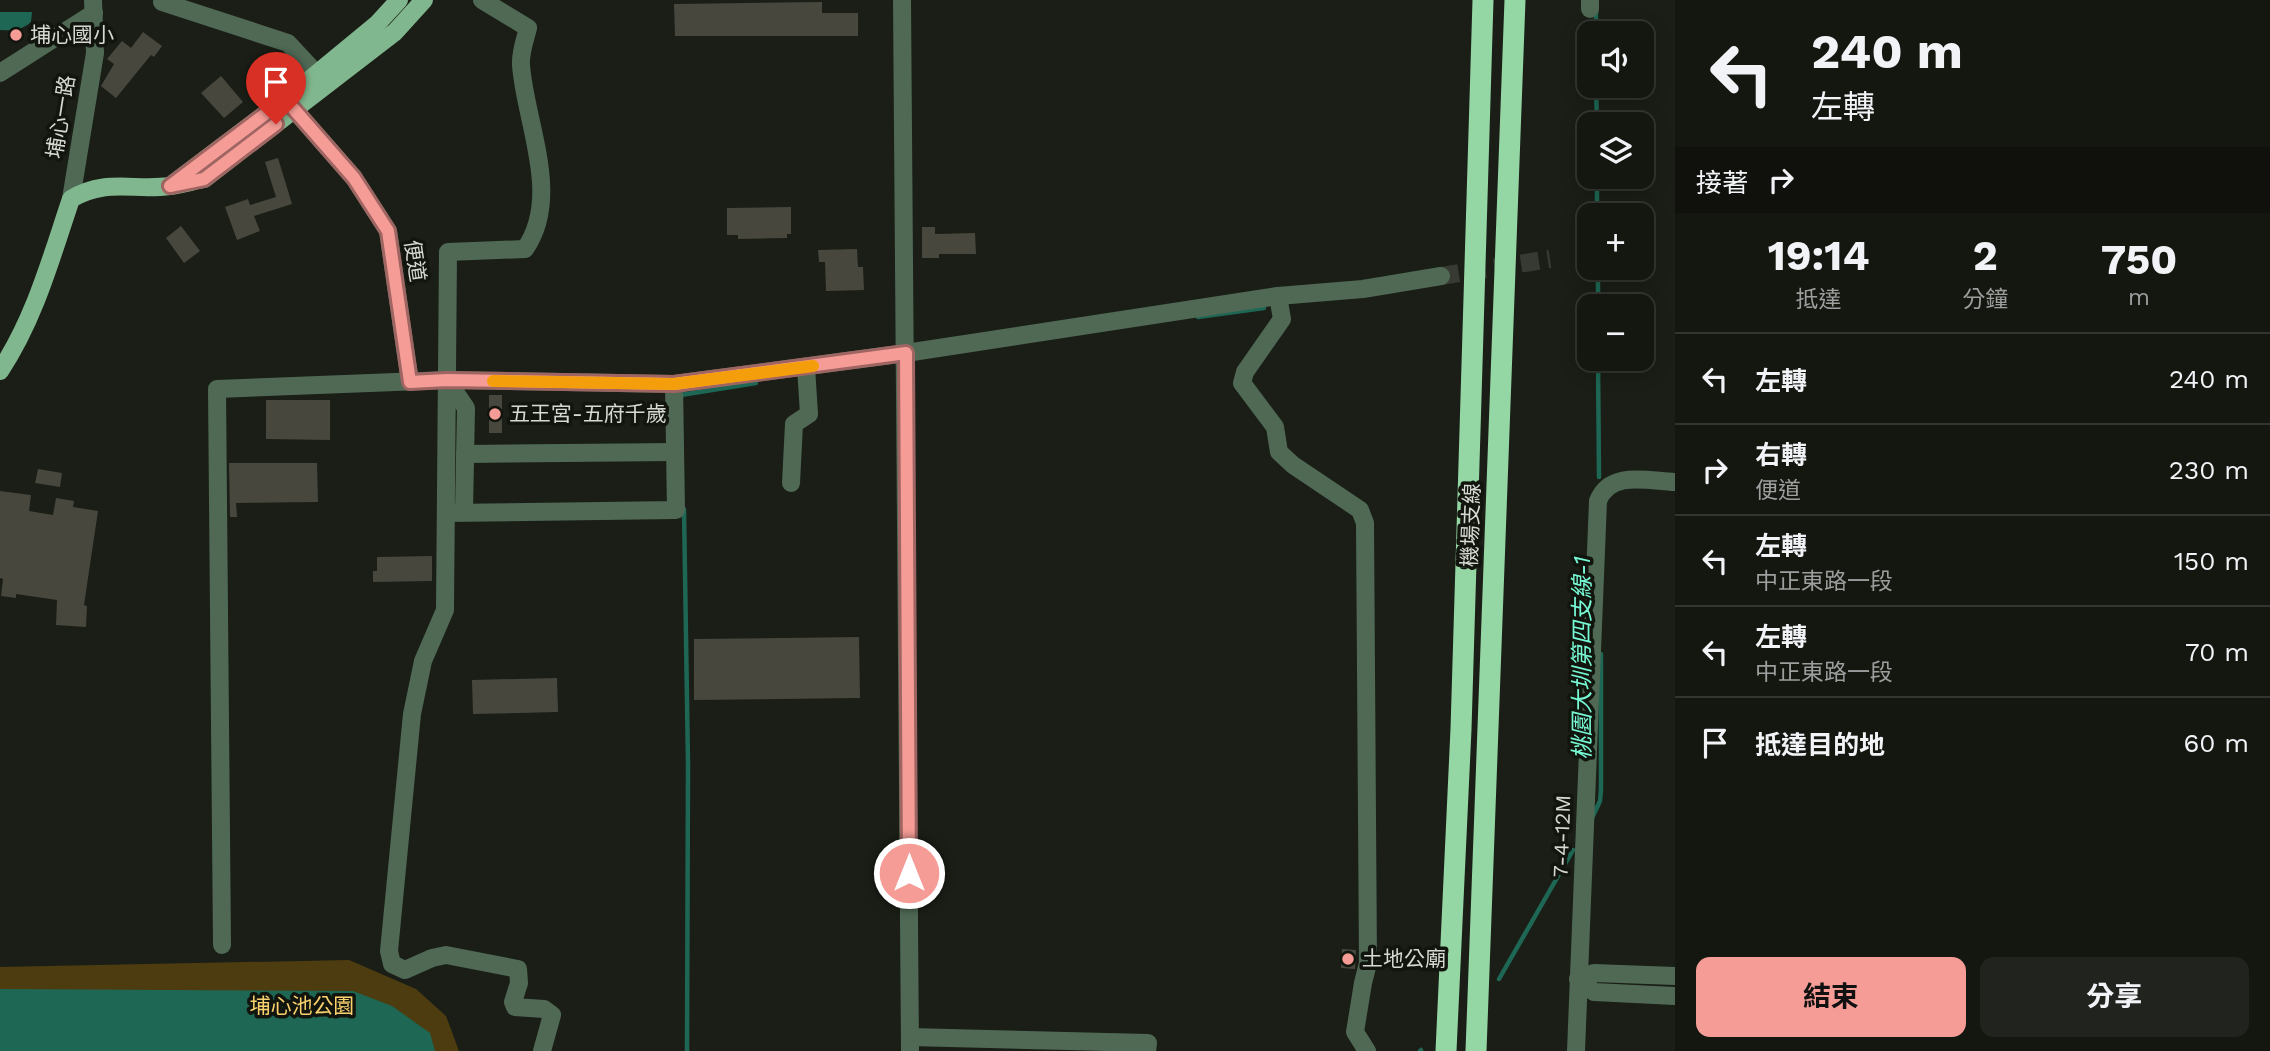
<!DOCTYPE html>
<html lang="zh-TW">
<head>
<meta charset="utf-8">
<style>
	:root { --surface:#141610; --page:#21231e; --text:#f1f3f6; --muted:#9d9f9f; --line:#333530; --accent:#f59c96 }
	body { margin:0; font-family:"Work Sans","Noto Sans TC",sans-serif; background:var(--page); color:var(--text); height:100vh; display:flex; flex-direction:column; font-size:26px; white-space:nowrap }
	* { box-sizing:border-box; margin:0 }
	p { font-size:23px; color:var(--muted) }
	.icon { flex:none; width:38px; height:38px; fill:none; stroke:currentColor; stroke-width:2; stroke-linecap:round; stroke-linejoin:round }
	.map { position:relative; flex:1; overflow:hidden }
	.details { display:flex; flex-direction:column; background:var(--surface); width:595px }
	.details>* { flex:none }
	.guide { background:#141610; color:var(--text); overflow:hidden }
	.tools { position:absolute; left:1577px; top:21px; display:grid; gap:14px }
	.tools a { display:grid; place-items:center; width:77px; height:77px; border-radius:14px; background:var(--surface); box-shadow:0 4px 18px #0003,0 0 0 2px var(--line); font-size:35px }
	.pin { position:absolute; display:grid; place-items:center; width:60px; height:60px; color:#fff; margin:-72px -30px; border-radius:50% 50% 50% 0; rotate:-45deg; box-shadow:0 0 7px #0007 }
	.pin .icon { rotate:45deg }
	.me { position:absolute; width:77px; margin:-38px; rotate:0deg; stroke-linejoin:round; filter:drop-shadow(0 0 5px #0008) }
	.turn { display:flex; align-items:center; gap:24px; height:147px; padding:0 21px; font-size:32px }
	.turn .icon { width:91px; height:91px; stroke-width:2.5 }
	.turn b { display:block; font-size:49px; line-height:60px }
	.then { display:flex; align-items:center; height:66px; padding:0 21px; background:#0003; gap:14px; font-size:26px }
	.eta { display:flex; justify-content:space-evenly; align-items:center; height:119px; text-align:center }
	.eta b { font-size:42px; font-weight:700; line-height:49px }
	.button { display:flex; gap:14px; margin-top:auto; padding:14px 21px }
	.button a { flex:1; height:80px; border-radius:14px; background:var(--accent); color:#111; font-size:28px; font-weight:700; line-height:80px; text-align:center }
	.button a+a { background:var(--page); color:var(--text) }
	ul { padding:0; list-style:none }
	li { display:flex; align-items:center; gap:21px; height:91px; padding:0 21px; border-top:2px solid var(--line) }
	li div { flex:1 }
	li b { display:block; font-size:26px }
	li em { font-style:normal }
	main { display:flex; flex:1; min-height:0 }
	.map>svg:first-child { display:block }
</style>
</head>
<body>
<main>
<div class="map">
<svg width="1675" height="1051" viewBox="0 0 1675 1051">
	<rect width="100%" height="100%" fill="#1a1e16"/>
	<polygon fill="#4d3c10" points="349,960 416,989 446,1016 459,1051 0,1051 0,967"/>
	<g fill="#1e6754">
		<path d="M 0,12 L 32,12 L 31,22 C 22,30 12,31 0,30 Z"/>
		<polygon points="0,989 353,991 392,1006 430,1033 435,1051 0,1051"/>
	</g>
	<g fill="none" stroke-linecap="round" stroke-linejoin="round">
		<g stroke="#1e6754" stroke-width="4.5">
			<polyline points="1596,11 1596,33"/>
			<polyline points="1596,86 1597,124"/>
			<polyline points="1597,177 1597,215"/>
			<polyline points="1598,268 1598,306"/>
			<polyline points="1198,317 1264,308"/>
			<polyline points="1598,359 1599,477"/>
			<polyline points="681,399 681,395 756,383"/>
			<polyline points="684,509 688,764 687,1051"/>
			<polyline points="1592,818 1600,801 1601,790 1601,654"/>
			<polyline points="1499,979 1573,850"/>
			<polyline points="1420,1051 1421,1050"/>
		</g>
	</g>
	<g fill="#47473d">
		<polygon points="822,2 822,13 858,13 858,36 675,36 674,4"/>
		<polygon points="143,32 162,46 154,57 151,55 116,98 101,86 114,64 107,59 122,41 131,48"/>
		<polygon points="221,76 243,102 224,118 201,93"/>
		<polygon points="278,158 292,204 254,216 260,231 237,240 225,207 248,199 250,205 276,197 265,162"/>
		<polygon points="791,207 791,234 787,234 787,238 738,239 738,235 727,235 727,208"/>
		<polygon points="181,226 200,251 184,263 166,238"/>
		<polygon points="922,227 935,227 935,234 975,233 976,254 939,254 939,258 922,258"/>
		<polygon points="857,249 858,267 863,267 864,290 826,291 825,262 819,262 818,250"/>
		<rect x="489" y="395" width="13" height="38"/>
		<polygon points="266,400 330,400 330,440 266,439"/>
		<polygon points="229,463 317,463 318,502 236,503 237,517 230,517"/>
		<polygon points="38,469 62,473 60,487 35,483"/>
		<polygon points="0,491 31,495 29,511 53,515 56,498 74,501 73,507 98,511 84,605 87,606 86,627 56,625 57,600 16,594 16,598 1,596 3,579 0,578"/>
		<polygon points="432,556 432,581 373,582 373,571 377,571 377,557"/>
		<polygon points="859,637 860,698 694,700 694,639"/>
		<polygon points="557,678 558,712 473,714 472,680"/>
		<polygon points="1342,949 1356,950 1355,969 1341,968"/>
	</g>
	<g fill="none" stroke-linecap="round" stroke-linejoin="round">
		<polyline stroke="#363a32" stroke-width="18" stroke-dasharray="18 9" stroke-linecap="butt" points="1441,276 1550,259"/>
		<g stroke="#4f6955" stroke-width="18">
			<path d="M 482,0 L 528,28 C 525,40 520,53 521,65 C 525,122 562,196 525,249 L 448,252 L 445,610 L 423,661 L 412,714 L 389,951 L 392,964 L 405,970 L 432,958 L 446,955 L 518,969 L 519,983 L 513,1002 L 515,1007 L 544,1009 L 552,1015 L 542,1051"/>
			<polyline points="902,0 910,1051"/>
			<polyline points="1590,0 1590,9"/>
			<polyline points="162,2 288,43 326,84"/>
			<polyline points="0,73 94,13"/>
			<polyline points="285,99 354,178 388,231 410,382"/>
			<polyline points="71,199 95,53 93,0"/>
			<polyline points="1278,296 1282,319 1245,372 1242,383 1275,427 1279,452 1293,465 1360,510 1365,523 1368,963 1363,983 1355,1032 1367,1051"/>
			<polyline points="447,380 466,408 464,512"/>
			<polyline points="465,454 675,452"/>
			<polyline points="791,483 794,424 809,414 806,367"/>
			<polyline points="446,513 676,510 674,384"/>
			<polyline points="222,945 217,389 447,380 674,384 906,353 1278,296 1363,289 1441,276"/>
			<polyline points="1675,976 1594,973 1578,979 1594,992 1675,996"/>
			<polyline points="910,1037 1148,1043 1147,1051"/>
			<path d="M 1576,1051 L 1598,501 C 1610,470 1648,481 1675,482"/>
		</g>
		<g stroke="#81b78e" stroke-width="18">
			<polyline points="174,183 297,90 377,24 399,0"/>
			<path d="M 0,371 C 35,318 51,258 71,199 C 106,178 133,191 170,186 C 181,185 193,181 204,179 L 395,32 L 424,0"/>
		</g>
		<g stroke="#95d6a5" stroke-width="21">
			<polyline points="1446,1051 1461,729 1483,0"/>
			<polyline points="1476,1051 1515,0"/>
		</g>
	</g>
	<g fill="none" stroke-linecap="round" stroke-linejoin="round">
		<g stroke="#9f6562" stroke-width="18">
			<polyline id="route" points="276,124 204,179 170,186 285,99 354,178 388,231 410,382 447,380 674,384 906,353 909,873"/>
		</g>
		<use href="#route" stroke="#f59c96" stroke-width="12"/>
		<polyline stroke="#f59e0b" stroke-width="12" points="493,381 674,384 813,366"/>
	</g>
	<g fill="#f59c96" stroke="#11150d" stroke-width="2.5">
		<circle cx="16" cy="35" r="7"/>
		<circle cx="495" cy="414" r="7"/>
		<circle cx="1348" cy="959" r="7"/>
	</g>
	<g text-anchor="middle" stroke-width="7" stroke-linejoin="round" paint-order="stroke">
		<g font-size="21" fill="#d6d9d3" stroke="#11150d" text-anchor="start">
			<text x="30" y="42">埔心國小</text>
			<text x="509" y="421">五王宮-五府千歲</text>
			<text x="1362" y="966">土地公廟</text>
		</g>
		<g font-size="21" fill="#d6d9d3" stroke="#11150d">
			<text transform="translate(61 117) rotate(-81)" y="7">埔心一路</text>
			<text transform="translate(415 261) rotate(81)" y="7">便道</text>
			<text transform="translate(1471 525) rotate(-88)" y="7">機場支線</text>
			<text transform="translate(1562 836) rotate(-88)" y="7">7-4-12M</text>
		</g>
		<g font-size="21" fill="#f9d16e" stroke="#11150d">
			<text x="302" y="1013">埔心池公園</text>
		</g>
		<g font-size="23" font-style="italic" fill="#78f9d5" stroke="#11150d">
			<text transform="translate(1582 658) rotate(-90)" y="8">桃園大圳第四支線-1</text>
		</g>
	</g>
</svg>
<div class="tools">
<a><svg class="icon" aria-label="sound" viewBox="0 0 24 24"><path d="M4 9h4l5-4v14l-5-4H4zM17 9q2 3 0 6"/></svg></a>
<a><svg class="icon" aria-label="layers" viewBox="0 0 24 24"><path d="M12 4l9 5-9 5-9-5zM3 14l9 5 9-5"/></svg></a>
<a>+</a>
<a>−</a>
</div>
<div class="pin" style="left:276px;top:124px;background:#d93025"><svg class="icon" aria-label="arrive" viewBox="0 0 24 24"><path d="M6 21V4h12l-3 4 3 4H6"/></svg></div>
<svg class="me" style="left:909px;top:873px" viewBox="-20 -20 40 40"><circle r="17" fill="#f59c96" stroke="#fff" stroke-width="3"/><path d="M0-11L8 9 0 5-8 9z" fill="#fff"/></svg>
</div>
<section class="details">
<div class="guide">
<div class="turn"><svg class="icon" aria-label="left" viewBox="0 0 24 24"><path d="M17 20v-9H6M10 6l-5 5 5 5"/></svg><div><b>240 m</b>左轉</div></div>
<div class="then">接著<svg class="icon" aria-label="right" viewBox="0 0 24 24"><path d="M7 20v-9h11M14 6l5 5-5 5"/></svg></div>
</div>
<div class="eta">
<div><b>19:14</b><p>抵達</p></div>
<div><b>2</b><p>分鐘</p></div>
<div><b>750</b><p>m</p></div>
</div>
<ul>
<li><svg class="icon" aria-label="left" viewBox="0 0 24 24"><path d="M17 20v-9H6M10 6l-5 5 5 5"/></svg><div><b>左轉</b></div><em>240 m</em></li>
<li><svg class="icon" aria-label="right" viewBox="0 0 24 24"><path d="M7 20v-9h11M14 6l5 5-5 5"/></svg><div><b>右轉</b><p>便道</p></div><em>230 m</em></li>
<li><svg class="icon" aria-label="left" viewBox="0 0 24 24"><path d="M17 20v-9H6M10 6l-5 5 5 5"/></svg><div><b>左轉</b><p>中正東路一段</p></div><em>150 m</em></li>
<li><svg class="icon" aria-label="left" viewBox="0 0 24 24"><path d="M17 20v-9H6M10 6l-5 5 5 5"/></svg><div><b>左轉</b><p>中正東路一段</p></div><em>70 m</em></li>
<li><svg class="icon" aria-label="arrive" viewBox="0 0 24 24"><path d="M6 21V4h12l-3 4 3 4H6"/></svg><div><b>抵達目的地</b></div><em>60 m</em></li>
</ul>
<div class="button"><a>結束</a><a>分享</a></div>
</section>
</main>
</body>
</html>
